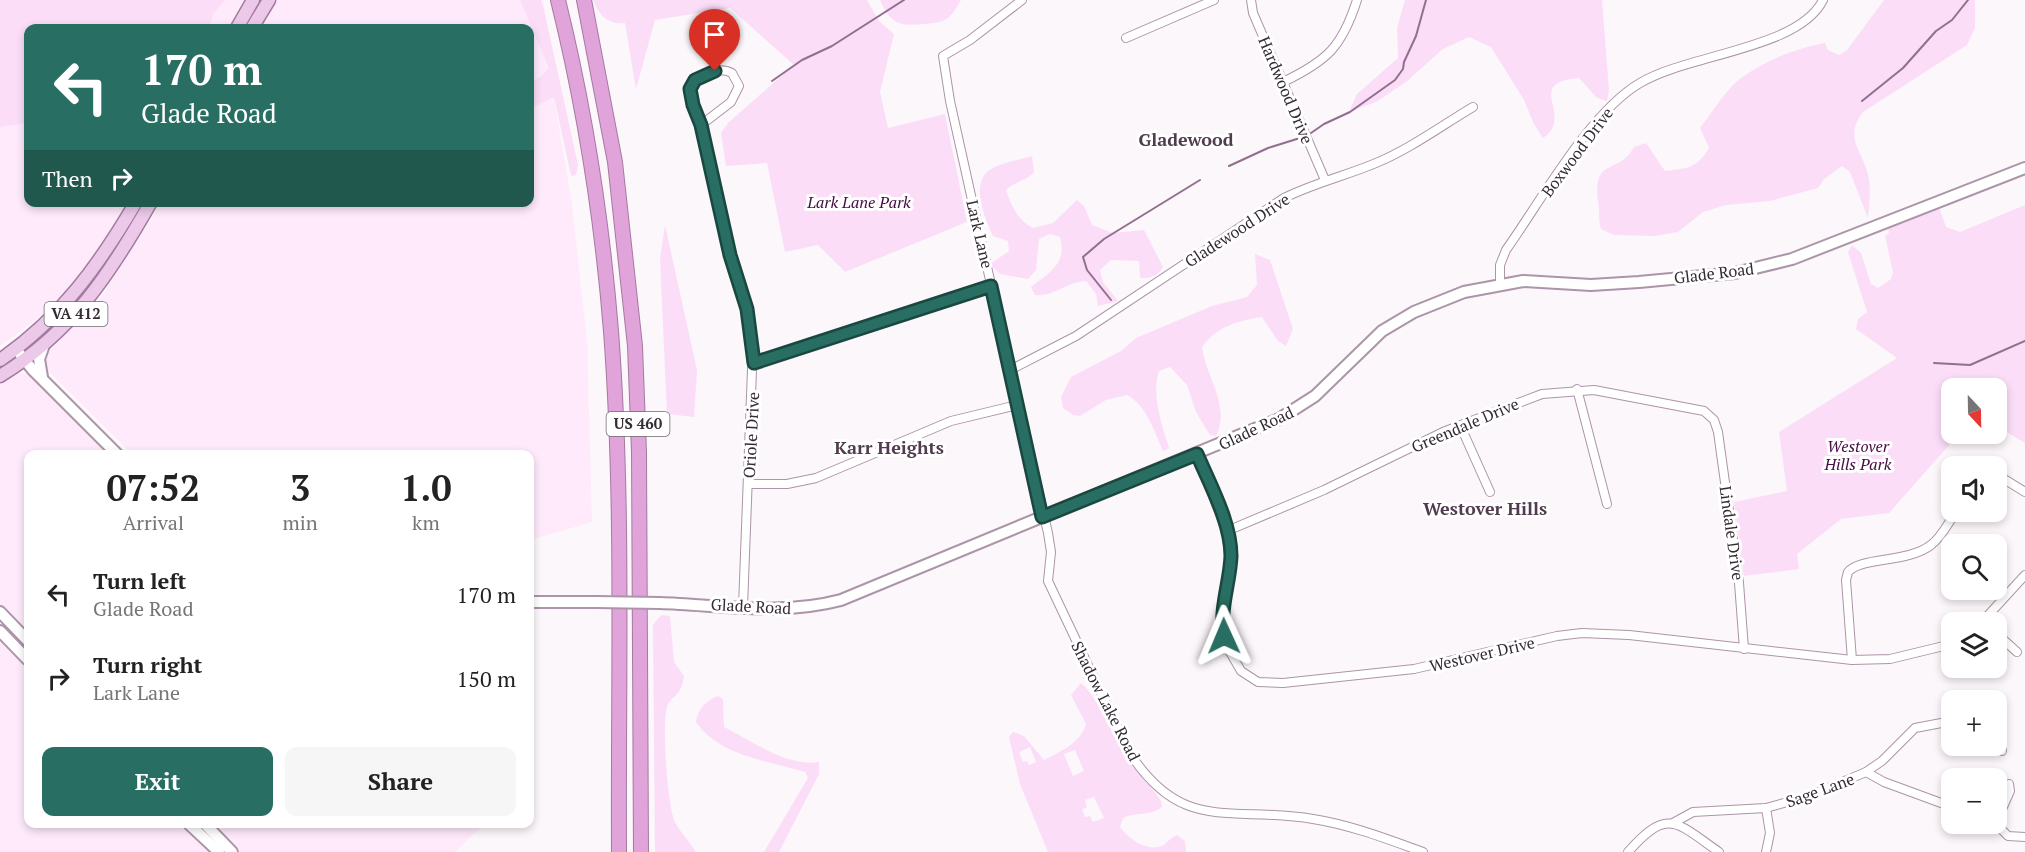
<!DOCTYPE html>
<html lang="en">
<head>
<meta charset="utf-8">
<style>
	:root { --surface:#fff; --page:#f6f6f6; --text:#222; --muted:#767676; --accent:#286e62 }
	body { margin:0; font-family:"PT Serif",serif; background:var(--page); color:var(--text); height:100vh; display:flex; flex-direction:column; font-size:22px; white-space:nowrap }
	* { box-sizing:border-box; margin:0 }
	p { font-size:20px; color:var(--muted) }
	.icon { flex:none; width:33px; height:33px; fill:none; stroke:currentColor; stroke-width:2; stroke-linecap:round; stroke-linejoin:round }
	.map { position:relative; flex:1; overflow:hidden }
	.panel { position:absolute; left:24px; top:450px; width:510px; height:378px; display:flex; flex-direction:column; background:var(--surface); border-radius:12px; box-shadow:0 3px 9px #0003 }
	.panel>* { flex:none }
	.top-card { position:absolute; left:24px; top:24px; width:510px; height:183px; border-radius:12px; box-shadow:0 3px 9px #0003; background:#286e62; color:#fff; overflow:hidden }
	.needle { width:39px; rotate:158deg }
	.tools { position:absolute; left:1941px; top:378px; display:grid; gap:12px }
	.tools a { display:grid; place-items:center; width:66px; height:66px; border-radius:12px; background:var(--surface); box-shadow:0 3px 9px #0003; font-size:30px }
	.pin { position:absolute; display:grid; place-items:center; width:51px; height:51px; color:#fff; margin:-62px -26px; border-radius:50% 50% 50% 0; rotate:-45deg; box-shadow:0 0 6px #0007 }
	.pin .icon { rotate:45deg }
	.me { position:absolute; width:66px; margin:-33px; rotate:359deg; stroke-linejoin:round; filter:drop-shadow(0 0 4px #0008) }
	.turn { display:flex; align-items:center; gap:21px; height:126px; padding:0 18px; font-size:27px }
	.turn .icon { width:78px; height:78px; stroke-width:2.5 }
	.turn b { display:block; font-size:42px; line-height:51px }
	.then { display:flex; align-items:center; height:57px; padding:0 18px; background:#0003; gap:12px; font-size:22px }
	.eta { display:flex; justify-content:space-evenly; align-items:center; height:102px; text-align:center }
	.eta b { font-size:36px; font-weight:700; line-height:42px }
	.primary-button { display:flex; gap:12px; margin-top:auto; padding:12px 18px }
	.primary-button a { flex:1; height:69px; border-radius:12px; background:var(--accent); color:#fff; font-size:24px; font-weight:700; line-height:69px; text-align:center }
	.primary-button a+a { background:var(--page); color:var(--text) }
	ul { padding:0; list-style:none }
	li { display:flex; align-items:center; gap:18px; height:84px; padding:0 18px }
	li div { flex:1 }
	li b { display:block; font-size:22px }
	li em { font-style:normal }
	.map>svg:first-child { display:block }
</style>
</head>
<body>
<div class="map">
<svg width="2025" height="852" viewBox="0 0 2025 852">
	<rect width="100%" height="100%" fill="#fcf7fb"/>
	<g fill="#feeafb">
		<polygon points="0,0 244,0 228,28 28,28 28,202 127,203 80,277 37,319 0,346"/>
		<polygon points="278,0 521,0 540,35 549,68 572,204 587,341 592,522 530,540 530,454 132,454 45,368 44,358 47,353 102,296 161,203 530,202 530,28 261,28"/>
		<polygon points="19,373 29,375 107,454 28,454 28,635 0,606 0,385"/>
		<polygon points="0,641 28,670 28,824 178,824 209,852 0,852"/>
		<polygon points="212,824 484,824 455,852 239,852"/>
	</g>
	<g fill="#fbddf8" fill-rule="evenodd">
		<polygon points="0,0 225,0 213,14 209,28 28,28 28,123 0,127"/>
		<polygon points="520,0 541,0 543,5 578,165 576,175 572,176 570,171 554,97 530,109 530,81 539,78 549,68"/>
		<path d="M 593,0 L 867,0 L 879,21 L 894,34 L 880,92 L 888,128 L 945,114 L 967,222 L 845,272 L 818,245 L 785,252 L 767,163 L 726,166 L 721,133 L 728,123 L 794,65 L 730,8 L 655,20 L 636,89 L 625,23 C 608,25 599,15 593,0 Z"/>
		<path d="M 880,0 L 961,0 C 949,20 947,22 925,24 C 899,26 891,25 880,0 Z"/>
		<path d="M 1405,0 L 1602,0 L 1609,90 L 1607,101 L 1597,98 L 1579,78 C 1522,83 1576,116 1543,138 L 1534,124 L 1524,100 L 1491,47 L 1469,37 L 1443,49 L 1406,82 L 1376,102 L 1349,112 L 1357,94 L 1398,58 L 1397,28 Z"/>
		<path d="M 1884,0 L 1975,0 L 1975,28 L 1967,45 L 1863,112 C 1842,139 1865,153 1869,179 C 1871,192 1869,205 1868,218 L 1850,172 L 1842,166 L 1824,179 L 1818,188 L 1770,201 L 1726,205 L 1703,212 L 1678,232 L 1655,236 L 1614,235 L 1601,229 C 1598,220 1600,210 1598,201 C 1592,157 1619,175 1634,147 L 1646,143 L 1665,171 C 1688,168 1696,169 1709,148 L 1700,128 C 1711,114 1722,96 1735,83 C 1758,63 1796,48 1825,43 L 1828,50 L 1839,55 L 1847,50 Z"/>
		<path d="M 1032,156 L 1034,172 C 1025,182 1015,181 1006,190 C 1011,206 1018,220 1033,228 L 1053,223 L 1077,200 L 1084,206 L 1092,225 L 1113,233 L 1144,230 L 1163,267 C 1159,275 1150,279 1140,278 L 1139,261 L 1111,260 L 1100,270 L 1103,282 L 1118,301 L 1098,306 L 1096,294 L 1086,281 C 1066,282 1054,297 1035,295 L 1031,287 C 1050,272 1067,264 1060,237 L 1050,234 L 1039,239 L 1036,270 L 1028,279 L 1000,274 L 990,264 L 1009,251 L 1008,241 L 993,236 C 985,219 969,182 991,169 C 1003,162 1019,160 1032,156 Z"/>
		<polygon points="2025,205 2025,443 1997,426 1996,388 1952,388 1952,434 1959,434 1889,513 1841,519 1797,554 1799,569 1744,576 1734,502 1787,491 1779,432 1897,358 1856,329 1858,319 1867,312 1848,252 1852,245 1861,253 1871,284 1878,288 1891,279 1893,272 1885,236 1889,233 1888,228 1939,207 1946,227 1960,232"/>
		<polygon points="665,225 697,370 694,417 667,414 660,259"/>
		<path d="M 1255,254 L 1270,260 L 1293,329 L 1286,346 L 1278,341 L 1262,317 C 1237,321 1218,326 1202,347 C 1206,378 1231,405 1216,436 L 1210,435 L 1196,412 L 1187,385 L 1170,367 L 1159,371 C 1151,395 1162,425 1169,448 L 1163,451 C 1154,431 1147,406 1127,395 L 1106,400 L 1080,416 L 1073,415 L 1063,408 L 1061,397 L 1071,377 L 1121,351 L 1136,338 L 1212,306 L 1247,297 L 1257,285 Z"/>
		<path d="M 661,615 L 670,616 L 674,662 L 684,676 C 681,698 672,694 667,707 C 662,724 667,805 675,822 C 680,832 690,842 696,852 L 655,852 L 653,625 Z"/>
		<path d="M 1081,683 C 1104,704 1112,738 1131,764 C 1140,777 1152,787 1161,801 L 1162,807 C 1152,816 1135,812 1123,818 L 1120,827 C 1128,838 1146,852 1162,846 C 1168,842 1170,838 1177,835 L 1185,841 L 1186,852 L 1048,852 L 1020,784 L 1009,737 L 1013,732 L 1024,736 L 1044,760 C 1061,751 1081,743 1086,724 L 1071,695 ZM 1030,747 L 1036,762 L 1029,765 L 1027,761 L 1023,762 L 1019,752 ZM 1075,750 L 1084,771 L 1073,776 L 1064,754 ZM 1094,797 L 1104,818 L 1093,822 L 1090,816 L 1085,817 L 1082,810 L 1087,807 L 1085,800 Z"/>
		<path d="M 718,696 L 723,699 L 724,727 C 752,741 786,767 819,762 L 819,774 L 779,852 L 764,852 L 808,778 L 805,772 C 769,761 719,756 696,722 C 699,707 705,702 718,696 Z"/>
	</g>
	<g fill="none" stroke-linecap="round" stroke-linejoin="round">
		<g stroke="#926f8f" stroke-width="2">
			<polyline points="772,81 802,60 832,46 904,0"/>
			<polyline points="1862,101 1903,68 1936,31 1952,20 1968,0"/>
			<polyline points="1311,133 1324,124 1350,112 1395,80 1403,69 1404,62 1416,36 1426,0"/>
			<polyline points="1229,166 1268,148 1300,138"/>
			<polyline points="1111,300 1087,270 1083,257 1104,239 1200,180"/>
			<polyline points="1934,363 1970,365 2025,341"/>
		</g>
		<g stroke="#ac94a9" stroke-width="10">
			<g id="street">
				<path d="M 1022,0 L 970,40 L 943,56 L 950,101 L 982,245 L 1048,533 L 1051,552 L 1048,581 L 1129,752 C 1183,835 1230,805 1313,819 C 1351,825 1387,839 1423,852"/>
				<polyline points="1251,0 1253,13 1325,180"/>
				<polyline points="1126,38 1214,0"/>
				<path d="M 1283,82 C 1327,61 1342,47 1357,0"/>
				<path d="M 701,125 L 693,105 L 692,84 C 699,72 720,67 732,73 L 739,86 L 731,102 L 701,125 L 753,343 L 743,607"/>
				<path d="M 1500,283 L 1500,265 L 1506,250 C 1541,201 1589,113 1640,83 C 1688,54 1799,49 1823,0"/>
				<polyline points="754,363 991,286"/>
				<path d="M 1010,370 L 1076,336 L 1284,198 C 1314,183 1345,176 1376,163 C 1410,149 1441,126 1473,107"/>
				<polyline points="1577,389 1607,504"/>
				<polyline points="1460,425 1490,492"/>
				<polyline points="1197,454 1230,541 1231,561 1222,614 1226,645 1241,671 1258,682 1283,683 1414,669 1557,636 1582,633 1629,635 1852,660 1890,659 1952,644"/>
				<polyline points="1996,474 2025,492"/>
				<polyline points="749,484 787,484 816,478 951,421 1017,405"/>
				<polyline points="1227,531 1324,490 1443,432 1542,394 1594,390 1704,411 1714,420 1718,432 1739,583 1744,649"/>
				<polyline points="1982,622 2025,575"/>
				<polyline points="1996,633 2017,652"/>
				<path d="M 1852,660 L 1846,580 L 1848,572 C 1860,557 1908,563 1931,545 C 1942,537 1948,523 1956,512"/>
				<polyline points="1996,730 2002,751"/>
				<polyline points="1866,772 1884,782 1952,807"/>
				<polyline points="1673,823 1693,812 1766,808 1809,796 1866,772 1882,761 1915,728 1952,721"/>
				<polyline points="1996,823 2010,791 2009,784"/>
				<polyline points="1996,824 2008,836 2025,837"/>
				<path d="M 1628,852 C 1668,807 1676,822 1719,852"/>
				<polyline points="1766,852 1770,833 1766,808"/>
			</g>
		</g>
		<g stroke="#ac94a9" stroke-width="14">
			<g id="secondary">
				<polyline points="16,349 32,369 117,454"/>
				<polyline points="42,377 39,359 44,345"/>
				<polyline points="530,602 596,602"/>
				<path d="M 660,603 C 721,605 781,616 841,600 L 1279,419 L 1315,396 L 1382,331 L 1414,312 L 1464,292 L 1523,281 L 1591,285 L 1639,282 L 1735,273 L 1792,259 L 2025,168"/>
				<polyline points="0,612 28,641"/>
				<polyline points="0,631 28,660"/>
				<polyline points="189,824 219,852"/>
				<polyline points="205,824 232,852"/>
			</g>
		</g>
		<g stroke="#a47aa0" stroke-width="15">
			<g id="primary">
				<polyline points="237,28 253,0"/>
				<polyline points="252,28 269,0"/>
				<path d="M 0,360 C 61,318 99,265 136,202"/>
				<path d="M 0,376 C 72,332 110,274 151,202"/>
			</g>
		</g>
		<g stroke="#a47aa0" stroke-width="16">
			<g id="highway">
				<path d="M 558,0 C 585,109 602,219 611,331 C 624,504 618,679 619,852"/>
				<polyline points="584,0 615,162 635,346 639,452 641,852"/>
			</g>
		</g>
		<use href="#street" stroke="#fff" stroke-width="8"/>
		<use href="#secondary" stroke="#fff" stroke-width="10"/>
		<use href="#primary" stroke="#ecc8e9" stroke-width="12"/>
		<use href="#highway" stroke="#e0a4da" stroke-width="14"/>
		<g stroke="#ac94a9" stroke-width="14" stroke-linecap="butt">
			<polyline id="secondary-bridge" points="596,602 660,603"/>
		</g>
		<use href="#secondary-bridge" stroke="#fff" stroke-width="10"/>
	</g>
	<g fill="none" stroke-linecap="round" stroke-linejoin="round">
		<g stroke="#1a4840" stroke-width="15">
			<path id="route" d="M 715,71 L 695,80 L 690,89 L 693,105 L 701,125 L 730,255 L 747,309 L 754,363 L 991,286 L 1042,517 L 1197,454 C 1210,485 1231,522 1231,556 C 1230,583 1219,609 1224,636"/>
		</g>
		<use href="#route" stroke="#286e62" stroke-width="10"/>
	</g>
	<g text-anchor="middle" stroke-width="6" stroke-linejoin="round" paint-order="stroke">
		<g fill="#fff" stroke="#716b70" stroke-width="1.5">
			<rect x="44.5" y="302" width="63" height="24" rx="4.5"/>
			<rect x="606.5" y="412" width="63" height="24" rx="4.5"/>
		</g>
		<g font-size="15" font-weight="bold" fill="#342b33">
			<text x="76" y="319">VA 412</text>
			<text x="638" y="429">US 460</text>
		</g>
		<g font-size="16" fill="#342b33" stroke="#fff">
			<text transform="translate(1286 90) rotate(67)" y="6">Hardwood Drive</text>
			<text transform="translate(1577 152) rotate(-53)" y="6">Boxwood Drive</text>
			<text transform="translate(1237 230) rotate(-33)" y="6">Gladewood Drive</text>
			<text transform="translate(980 234) rotate(77)" y="6">Lark Lane</text>
			<text transform="translate(1714 273) rotate(-7)" y="6">Glade Road</text>
			<text transform="translate(1465 425) rotate(-23)" y="6">Greendale Drive</text>
			<text transform="translate(1256 428) rotate(-25)" y="6">Glade Road</text>
			<text transform="translate(751 435) rotate(-87)" y="6">Oriole Drive</text>
			<text transform="translate(1732 533) rotate(82)" y="6">Lindale Drive</text>
			<text transform="translate(751 606) rotate(3)" y="6">Glade Road</text>
			<text transform="translate(1482 654) rotate(-13)" y="6">Westover Drive</text>
			<text transform="translate(1106 701) rotate(63)" y="6">Shadow Lake Road</text>
			<text transform="translate(1820 790) rotate(-20)" y="6">Sage Lane</text>
		</g>
		<g font-size="16" font-style="italic" fill="#460c43" stroke="#fff">
			<text x="859" y="208">Lark Lane Park</text>
			<text x="1858" y="452">Westover<tspan x="1858" dy="18">Hills Park</tspan></text>
		</g>
		<g font-size="18" font-weight="bold" fill="#503c4e" stroke="#fff">
			<text x="1186" y="146">Gladewood</text>
			<text x="889" y="454">Karr Heights</text>
			<text x="1485" y="515">Westover Hills</text>
		</g>
	</g>
</svg>
<div class="tools">
<a><svg class="needle" viewBox="-14 -14 28 28"><path d="M0-13l5 13h-10z" fill="#e53935"/><path d="M0 13l5-13h-10z" fill="#767676"/></svg></a>
<a><svg class="icon" aria-label="sound" viewBox="0 0 24 24"><path d="M4 9h4l5-4v14l-5-4H4zM17 9q2 3 0 6"/></svg></a>
<a><svg class="icon" aria-label="search" viewBox="0 0 24 24"><circle cx="10" cy="10" r="6"/><path d="M15 15l6 6"/></svg></a>
<a><svg class="icon" aria-label="layers" viewBox="0 0 24 24"><path d="M12 4l9 5-9 5-9-5zM3 14l9 5 9-5"/></svg></a>
<a>+</a>
<a>−</a>
</div>
<div class="pin" style="left:715px;top:71px;background:#d93025"><svg class="icon" aria-label="arrive" viewBox="0 0 24 24"><path d="M6 21V4h12l-3 4 3 4H6"/></svg></div>
<svg class="me" style="left:1224px;top:636px" viewBox="-20 -20 40 40"><path d="M0-17L14 15 0 8-14 15z" fill="#286e62" stroke="#fff" stroke-width="4"/></svg>
<div class="top-card">
<div class="turn"><svg class="icon" aria-label="left" viewBox="0 0 24 24"><path d="M17 20v-9H6M10 6l-5 5 5 5"/></svg><div><b>170 m</b>Glade Road</div></div>
<div class="then">Then<svg class="icon" aria-label="right" viewBox="0 0 24 24"><path d="M7 20v-9h11M14 6l5 5-5 5"/></svg></div>
</div>
<section class="panel">
<div class="eta">
<div><b>07:52</b><p>Arrival</p></div>
<div><b>3</b><p>min</p></div>
<div><b>1.0</b><p>km</p></div>
</div>
<ul>
<li><svg class="icon" aria-label="left" viewBox="0 0 24 24"><path d="M17 20v-9H6M10 6l-5 5 5 5"/></svg><div><b>Turn left</b><p>Glade Road</p></div><em>170 m</em></li>
<li><svg class="icon" aria-label="right" viewBox="0 0 24 24"><path d="M7 20v-9h11M14 6l5 5-5 5"/></svg><div><b>Turn right</b><p>Lark Lane</p></div><em>150 m</em></li>
</ul>
<div class="primary-button"><a>Exit</a><a>Share</a></div>
</section>
</div>
</body>
</html>
